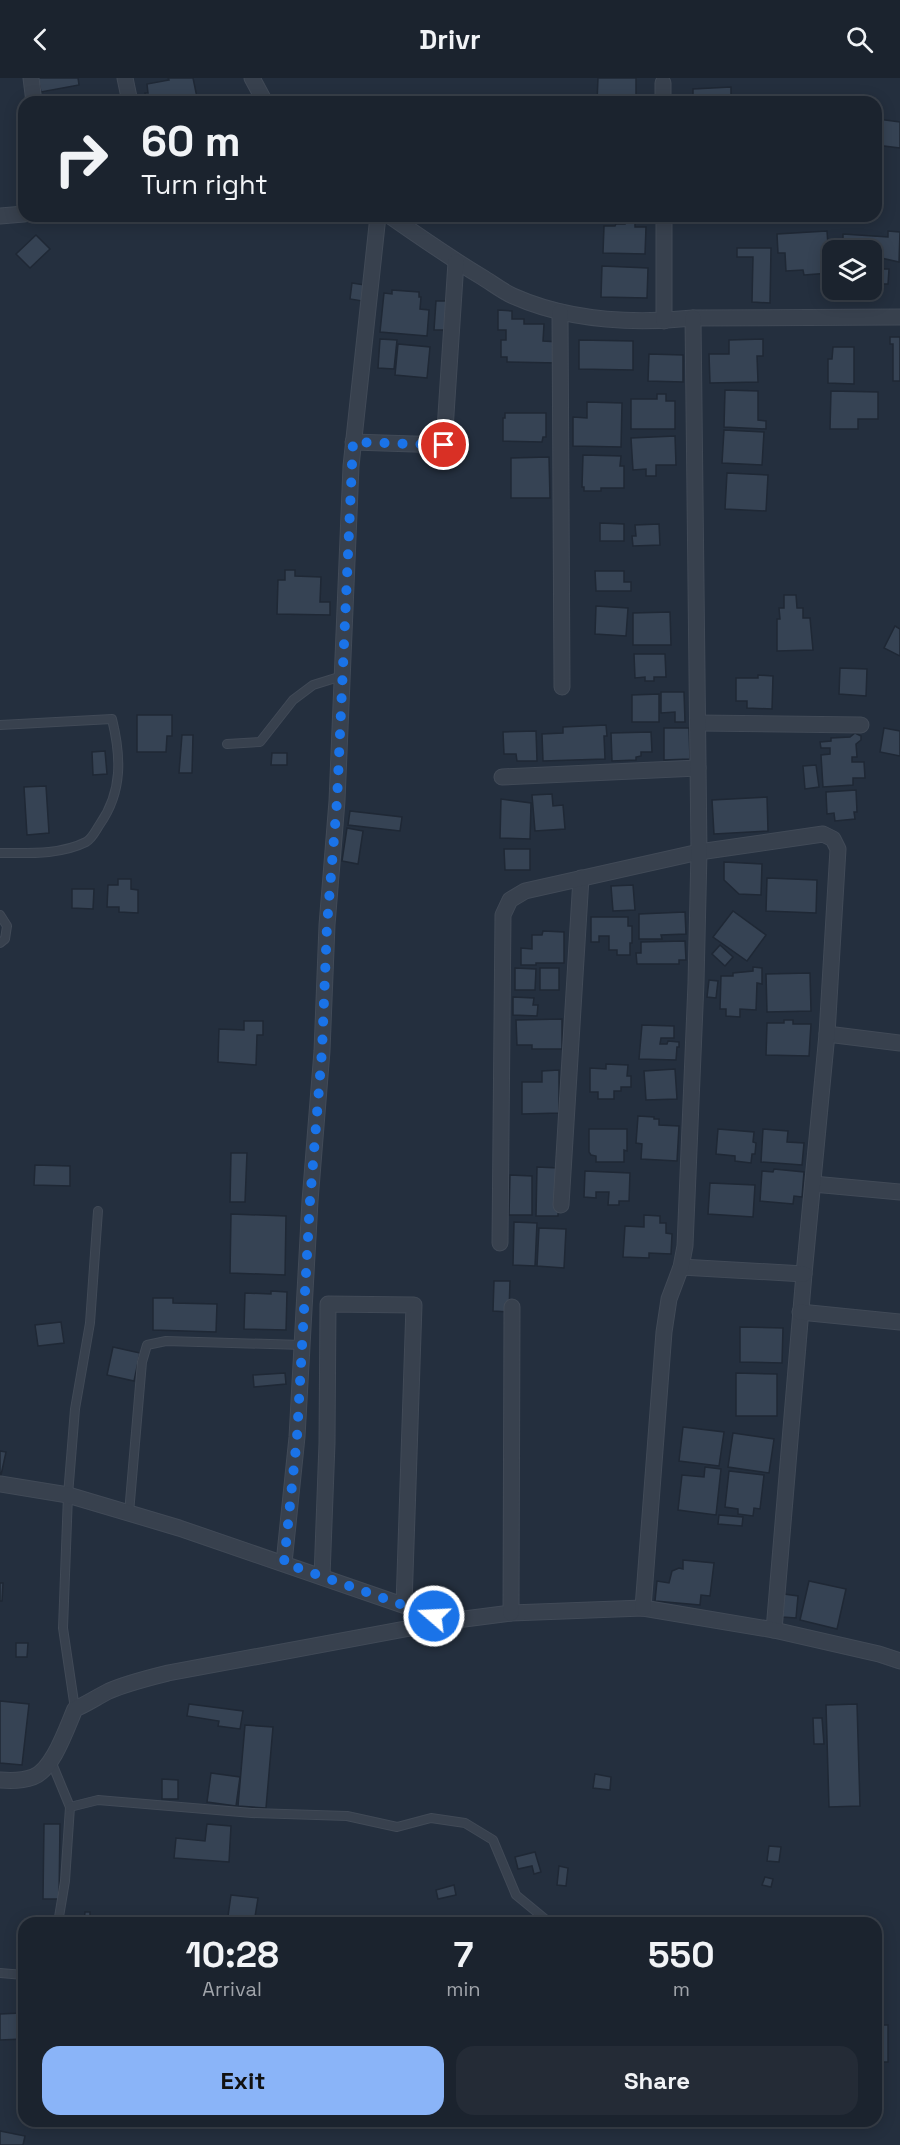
<!DOCTYPE html>
<html lang="en">
<head>
<meta charset="utf-8">
<style>
	:root { --surface:#1b232e; --page:#242b36; --text:#f1f3f6; --muted:#a0a4aa; --line:#39404a; --accent:#8ab4f8 }
	body { margin:0; font-family:"Space Grotesk",sans-serif; background:var(--page); color:var(--text); height:100vh; display:flex; flex-direction:column; font-size:22px; white-space:nowrap }
	* { box-sizing:border-box; margin:0 }
	p { font-size:20px; color:var(--muted) }
	.icon { flex:none; width:33px; height:33px; fill:none; stroke:currentColor; stroke-width:2; stroke-linecap:round; stroke-linejoin:round }
	.map { position:relative; flex:1; overflow:hidden }
	.drawer { position:absolute; left:18px; top:1839px; width:864px; height:210px; display:flex; flex-direction:column; background:var(--surface); border-radius:18px; box-shadow:0 3px 15px #0003,0 0 0 2px var(--line) }
	.drawer>* { flex:none }
	.banner { position:absolute; left:18px; top:18px; width:864px; height:126px; border-radius:18px; box-shadow:0 3px 15px #0003,0 0 0 2px var(--line); background:#1b232e; color:var(--text); overflow:hidden }
	.buttons { position:absolute; left:822px; top:162px; display:grid; gap:12px }
	.buttons a { display:grid; place-items:center; width:60px; height:60px; border-radius:12px; background:var(--surface); box-shadow:0 3px 15px #0003,0 0 0 2px var(--line); font-size:30px }
	.pin { position:absolute; display:grid; place-items:center; width:51px; height:51px; color:#fff; margin:-26px; border:3px solid #fff; border-radius:50%; box-shadow:0 2px 6px #0007 }
	.me { position:absolute; width:66px; margin:-33px; rotate:289deg; stroke-linejoin:round; filter:drop-shadow(0 0 4px #0008) }
	.turn { display:flex; align-items:center; gap:21px; height:126px; padding:0 24px; font-size:27px }
	.turn .icon { width:78px; height:78px; stroke-width:2.5 }
	.turn b { display:block; font-size:42px; line-height:51px }
	.eta { display:flex; justify-content:space-evenly; align-items:center; height:102px; text-align:center }
	.eta b { font-size:36px; font-weight:700; line-height:42px }
	.action { display:flex; gap:12px; margin-top:auto; padding:12px 24px }
	.action a { flex:1; height:69px; border-radius:18px; background:var(--accent); color:#111; font-size:24px; font-weight:700; line-height:69px; text-align:center }
	.action a+a { background:var(--page); color:var(--text) }
	header { display:flex; justify-content:space-between; align-items:center; height:78px; padding:0 24px; background:var(--surface); font-size:27px; font-weight:700 }
	.map>svg:first-child { display:block }
</style>
</head>
<body>
<header><svg class="icon" aria-label="back" viewBox="0 0 24 24"><path d="M15 5l-7 7 7 7"/></svg>Drivr<svg class="icon" aria-label="search" viewBox="0 0 24 24"><circle cx="10" cy="10" r="6"/><path d="M15 15l6 6"/></svg></header>
<div class="map">
<svg width="900" height="2067" viewBox="0 0 900 2067">
	<rect width="100%" height="100%" fill="#242f3e"/>
	<g fill="#364354" stroke="#1f2835" stroke-width="1.5">
		<polygon points="40,0 78,0 79,7 41,14 38,1"/>
		<polygon points="168,0 193,0 198,24 182,24 181,19 173,20 173,24 146,24 145,15 148,15 147,6 169,2"/>
		<polygon points="598,0 636,0 636,24 597,24"/>
		<polygon points="731,9 731,19 752,19 752,23 757,24 693,24 693,11"/>
		<polygon points="780,18 812,21 812,24 779,24"/>
		<polygon points="878,41 900,44 900,70 876,67"/>
		<polygon points="625,143 635,143 635,149 646,149 645,176 603,175 604,148 615,148 616,146 625,146"/>
		<polygon points="827,153 830,195 804,197 803,192 786,193 785,175 778,175 777,156"/>
		<polygon points="888,153 900,154 899,184 881,180 881,191 889,191 888,206 874,206 875,177 872,177 872,172 843,172 843,156 888,159"/>
		<polygon points="36,157 50,171 30,190 16,176"/>
		<polygon points="737,170 771,170 770,225 752,224 753,179 737,179"/>
		<polygon points="602,188 648,190 647,220 601,219"/>
		<polygon points="352,205 365,207 362,223 350,221"/>
		<polygon points="392,212 419,214 419,219 421,219 420,231 429,232 427,258 380,254 384,215 392,216"/>
		<polygon points="436,223 448,223 447,252 434,252"/>
		<polygon points="498,232 512,233 512,241 524,241 524,246 544,246 543,263 559,264 558,285 507,284 507,279 501,279 501,262 506,262 506,252 498,252"/>
		<polygon points="890,259 900,259 900,303 893,303 893,266 890,266"/>
		<polygon points="380,261 397,262 394,291 378,290"/>
		<polygon points="763,261 763,278 757,278 758,304 710,305 709,276 729,276 729,262"/>
		<polygon points="579,262 633,263 633,292 579,291"/>
		<polygon points="398,266 430,269 427,300 395,297"/>
		<polygon points="833,269 854,269 854,306 828,305 828,281 832,281"/>
		<polygon points="649,276 683,277 683,304 648,303"/>
		<polygon points="725,312 758,313 758,342 766,343 766,351 724,349"/>
		<polygon points="831,313 878,314 878,341 858,341 858,351 830,351"/>
		<polygon points="657,316 666,316 666,323 675,323 675,351 631,351 631,321 657,321"/>
		<polygon points="587,324 622,325 621,369 573,368 573,339 587,340"/>
		<polygon points="505,335 546,335 546,359 543,359 542,364 503,363 503,340 505,340"/>
		<polygon points="724,352 764,354 762,387 722,385"/>
		<polygon points="675,358 676,387 656,387 656,398 646,398 646,391 633,392 631,360"/>
		<polygon points="583,377 621,378 620,388 624,388 624,410 601,410 601,413 584,413 584,409 582,409"/>
		<polygon points="549,379 550,420 511,420 511,380"/>
		<polygon points="727,395 768,397 766,433 725,431"/>
		<polygon points="600,445 624,446 624,463 600,463"/>
		<polygon points="659,446 660,467 633,468 632,458 636,458 635,447"/>
		<polygon points="285,492 295,492 295,498 321,499 320,524 330,524 330,537 277,536 278,502 285,502"/>
		<polygon points="595,493 624,493 624,504 631,504 631,513 596,513"/>
		<polygon points="784,517 796,517 797,530 803,530 803,540 810,540 813,572 777,573 777,541 780,541 779,530 784,530"/>
		<polygon points="596,528 628,530 626,558 595,556"/>
		<polygon points="670,534 671,567 633,567 633,535"/>
		<polygon points="895,548 900,551 900,578 884,570"/>
		<polygon points="634,576 665,576 666,599 654,599 654,603 645,603 645,599 635,600"/>
		<polygon points="840,590 867,591 866,618 839,616"/>
		<polygon points="758,597 773,598 772,631 747,630 747,623 736,623 736,600 758,600"/>
		<polygon points="661,614 684,614 685,644 675,644 675,634 661,635"/>
		<polygon points="659,616 659,644 632,644 632,617"/>
		<polygon points="137,637 172,637 172,658 167,658 166,674 137,674"/>
		<polygon points="606,647 607,658 604,658 605,681 543,683 542,656 563,655 563,649"/>
		<polygon points="664,650 689,650 690,681 664,682"/>
		<polygon points="884,650 900,653 900,678 880,674"/>
		<polygon points="536,653 537,683 517,683 516,676 504,676 503,654"/>
		<polygon points="651,654 652,674 641,674 641,678 636,679 636,682 612,683 611,655"/>
		<polygon points="855,655 861,658 861,662 856,666 857,679 852,679 852,684 864,684 865,700 853,700 853,707 823,709 821,677 830,676 830,670 821,670 820,664 831,663 831,660 850,659"/>
		<polygon points="182,657 193,657 192,695 179,695"/>
		<polygon points="105,673 107,696 93,697 92,674"/>
		<polygon points="272,675 287,675 287,687 271,687"/>
		<polygon points="816,687 819,709 805,711 803,688"/>
		<polygon points="46,708 49,755 27,757 24,709"/>
		<polygon points="856,712 857,734 854,734 855,741 835,743 834,735 827,736 826,714"/>
		<polygon points="552,716 553,728 563,727 565,751 535,753 532,717"/>
		<polygon points="767,719 768,753 714,756 712,722"/>
		<polygon points="501,721 531,725 530,761 500,760"/>
		<polygon points="350,733 402,739 400,753 348,747"/>
		<polygon points="347,750 363,753 358,786 342,783"/>
		<polygon points="504,771 530,771 530,792 505,792"/>
		<polygon points="724,784 762,786 761,817 739,816 724,802"/>
		<polygon points="767,800 817,802 816,835 766,833"/>
		<polygon points="118,801 131,801 131,811 138,812 138,835 119,834 119,829 107,829 108,807 118,807"/>
		<polygon points="633,807 635,832 613,833 611,808"/>
		<polygon points="72,811 94,811 93,831 72,830"/>
		<polygon points="733,833 766,857 747,883 713,859"/>
		<polygon points="685,834 686,856 661,857 662,861 639,861 639,836"/>
		<polygon points="591,839 628,839 628,848 632,848 632,865 630,865 630,877 617,877 617,872 609,872 609,858 599,858 599,864 591,864"/>
		<polygon points="543,853 564,854 564,885 536,885 536,887 521,887 521,870 532,871 532,857 542,857"/>
		<polygon points="685,863 686,882 679,882 679,886 637,886 636,875 641,875 641,864"/>
		<polygon points="720,867 733,879 725,888 712,876"/>
		<polygon points="753,889 762,890 762,906 757,905 756,932 740,931 740,939 726,938 726,931 720,931 721,898 733,898 733,895 753,893"/>
		<polygon points="515,890 536,891 535,912 515,912"/>
		<rect x="540" y="890" width="19" height="22"/>
		<polygon points="810,895 811,933 767,934 766,896"/>
		<polygon points="709,902 718,903 716,920 707,919"/>
		<polygon points="513,919 534,920 533,927 538,927 537,938 513,937"/>
		<polygon points="562,941 562,971 532,971 532,967 517,967 516,942"/>
		<polygon points="784,942 793,942 793,946 811,946 809,978 766,977 767,945 784,945"/>
		<polygon points="244,943 263,943 263,957 257,957 256,987 218,984 219,951 244,952"/>
		<polygon points="642,947 674,948 674,960 661,960 660,966 667,966 668,963 679,964 679,969 677,969 676,982 639,981"/>
		<polygon points="606,986 628,987 627,998 631,998 631,1009 621,1009 621,1013 614,1013 614,1021 598,1021 598,1014 590,1014 590,990 606,991"/>
		<polygon points="675,991 677,1021 646,1022 644,993"/>
		<polygon points="559,992 559,1035 522,1036 522,1004 542,1004 542,993"/>
		<polygon points="638,1038 654,1039 654,1041 659,1041 659,1047 679,1048 677,1083 641,1081 642,1066 636,1065"/>
		<polygon points="589,1051 627,1051 627,1073 624,1072 624,1084 596,1084 596,1078 591,1077 589,1074"/>
		<polygon points="718,1051 754,1054 753,1064 756,1065 755,1076 752,1076 751,1085 735,1083 735,1078 716,1076"/>
		<polygon points="763,1051 788,1053 787,1064 804,1065 802,1087 761,1084"/>
		<polygon points="231,1075 247,1075 245,1124 230,1124"/>
		<polygon points="35,1087 70,1088 70,1108 34,1107"/>
		<polygon points="537,1089 559,1090 558,1138 536,1138"/>
		<polygon points="774,1091 804,1094 802,1119 794,1118 793,1126 760,1123 762,1093 773,1094"/>
		<polygon points="585,1093 630,1095 629,1123 619,1123 619,1127 608,1127 609,1114 596,1114 596,1120 584,1119"/>
		<polygon points="510,1097 532,1098 532,1137 509,1137"/>
		<polygon points="710,1105 755,1107 753,1139 708,1136"/>
		<polygon points="231,1136 286,1138 285,1197 230,1195"/>
		<polygon points="644,1137 660,1138 660,1145 666,1145 666,1155 672,1156 671,1176 649,1175 649,1180 623,1179 625,1148 644,1149"/>
		<polygon points="514,1144 537,1145 535,1188 513,1187"/>
		<polygon points="539,1150 566,1151 564,1190 537,1188"/>
		<polygon points="494,1203 510,1203 509,1234 493,1233"/>
		<polygon points="271,1213 287,1214 286,1252 244,1251 245,1215 271,1216"/>
		<polygon points="153,1220 173,1220 173,1225 217,1226 216,1254 153,1252"/>
		<polygon points="61,1244 64,1265 38,1268 35,1247"/>
		<polygon points="740,1249 783,1250 782,1285 740,1284"/>
		<polygon points="113,1269 140,1275 134,1303 107,1297"/>
		<polygon points="285,1295 286,1306 254,1309 253,1297"/>
		<polygon points="736,1295 777,1296 777,1338 736,1338"/>
		<polygon points="683,1349 724,1354 719,1388 679,1383"/>
		<polygon points="733,1355 774,1361 769,1395 728,1389"/>
		<polygon points="0,1373 6,1374 1,1397 0,1396"/>
		<polygon points="705,1389 721,1391 716,1437 678,1432 682,1397 704,1399"/>
		<polygon points="729,1393 764,1397 760,1431 754,1430 753,1438 738,1436 738,1431 725,1429"/>
		<polygon points="719,1437 743,1439 742,1448 718,1446"/>
		<polygon points="683,1482 714,1485 710,1518 701,1517 700,1527 655,1523 657,1503 669,1505 672,1493 679,1490 683,1491"/>
		<polygon points="809,1503 846,1511 837,1551 800,1542"/>
		<polygon points="0,1505 3,1505 2,1523 0,1523"/>
		<polygon points="784,1516 798,1518 796,1540 782,1539"/>
		<polygon points="16,1565 28,1565 27,1579 16,1579"/>
		<polygon points="0,1623 29,1626 22,1687 0,1685"/>
		<polygon points="189,1626 243,1633 240,1651 218,1648 219,1643 187,1638"/>
		<polygon points="857,1626 860,1728 829,1729 826,1627"/>
		<polygon points="813,1640 822,1640 824,1666 814,1666"/>
		<polygon points="245,1647 273,1649 266,1730 238,1728"/>
		<polygon points="211,1695 240,1699 236,1728 207,1724"/>
		<polygon points="595,1696 611,1699 610,1712 593,1710"/>
		<polygon points="162,1701 178,1702 178,1721 162,1721"/>
		<polygon points="44,1746 60,1746 59,1821 43,1821"/>
		<polygon points="207,1746 231,1748 229,1784 174,1780 176,1760 205,1763"/>
		<polygon points="769,1768 781,1769 779,1784 767,1783"/>
		<polygon points="535,1774 541,1794 534,1796 532,1788 518,1791 515,1779"/>
		<polygon points="559,1788 568,1790 566,1808 557,1807"/>
		<polygon points="765,1799 773,1801 771,1809 762,1807"/>
		<polygon points="454,1807 456,1817 438,1821 436,1812"/>
		<polygon points="231,1817 258,1820 254,1845 227,1845"/>
		<polygon points="85,1834 90,1834 90,1845 84,1845"/>
		<polygon points="21,1935 23,1961 0,1962 0,1936"/>
		<rect x="876" y="1947" width="12" height="37"/>
		<polygon points="0,2053 25,2058 23,2067 0,2067"/>
	</g>
	<g fill="none" stroke-linecap="round" stroke-linejoin="round">
		<g stroke="#414a57" stroke-width="10">
			<g id="service">
				<path d="M 0,647 L 112,641 C 121,678 123,713 100,746 C 96,752 92,761 86,764 C 60,777 28,775 0,775"/>
				<polyline points="227,666 260,664 293,622 313,607 342,598"/>
				<polyline points="0,837 7,848 5,861 0,865"/>
				<polyline points="129,1435 142,1284 147,1267 166,1263 303,1267"/>
				<polyline points="75,1631 63,1550 68,1417 75,1331 90,1245 98,1133"/>
				<polyline points="51,1683 70,1729 65,1803 58,1845"/>
				<polyline points="70,1729 98,1722 252,1735 347,1738 397,1749 431,1740 465,1745 493,1762 516,1817 550,1845"/>
				<polyline points="0,1895 24,1897"/>
			</g>
		</g>
		<g stroke="#414a57" stroke-width="17">
			<g id="minor">
				<polyline points="31,0 34,24"/>
				<polyline points="125,0 130,24"/>
				<polyline points="252,0 265,24"/>
				<polyline points="663,5 663,24"/>
				<polyline points="0,138 24,136"/>
				<path d="M 390,138 C 420,159 450,180 482,199 C 492,205 502,213 513,218 C 569,243 633,246 693,240 L 900,239"/>
				<polyline points="664,138 664,243"/>
				<polyline points="560,234 562,609"/>
				<polyline points="353,364 444,367 456,184"/>
				<polyline points="698,645 861,647"/>
				<polyline points="502,699 698,690"/>
				<polyline points="827,956 900,965"/>
				<polyline points="813,1106 900,1114"/>
				<polyline points="561,1127 581,800"/>
				<polyline points="500,1165 503,837 510,822 525,813 699,774 823,756 833,761 838,771 827,956 804,1196 774,1552"/>
				<polyline points="681,1189 804,1196"/>
				<polyline points="800,1234 900,1244"/>
				<polyline points="0,1406 68,1417 179,1450 449,1543 511,1535 643,1530 774,1552 879,1576 900,1583"/>
				<polyline points="284,1485 297,1359 310,1123 322,973 327,847 337,723 351,388 378,138"/>
				<polyline points="322,1499 327,1365 328,1226 414,1227 404,1527"/>
				<polyline points="643,1530 664,1254 669,1221 681,1189 685,1168 696,905 699,774 693,240"/>
				<polyline points="511,1535 512,1229"/>
				<path d="M 0,1702 C 11,1703 22,1703 33,1699 C 53,1692 67,1649 75,1631 C 87,1626 97,1619 109,1613 C 127,1605 148,1600 168,1595 L 448,1543"/>
			</g>
		</g>
		<use href="#service" stroke="#38414e" stroke-width="8"/>
		<use href="#minor" stroke="#38414e" stroke-width="15"/>
	</g>
	<g fill="none" stroke-linecap="round" stroke-linejoin="round">
		<polyline stroke="#1a73e8" stroke-width="10" stroke-dasharray="0 18" points="434,1538 284,1485 297,1359 310,1123 322,973 327,847 337,723 353,364 444,367"/>
	</g>
</svg>
<div class="buttons">
<a><svg class="icon" aria-label="layers" viewBox="0 0 24 24"><path d="M12 4l9 5-9 5-9-5zM3 14l9 5 9-5"/></svg></a>
</div>
<div class="pin" style="left:444px;top:367px;background:#d93025"><svg class="icon" aria-label="arrive" viewBox="0 0 24 24"><path d="M6 21V4h12l-3 4 3 4H6"/></svg></div>
<svg class="me" style="left:434px;top:1538px" viewBox="-20 -20 40 40"><circle r="17" fill="#1a73e8" stroke="#fff" stroke-width="3"/><path d="M0-11L8 9 0 5-8 9z" fill="#fff"/></svg>
<div class="banner">
<div class="turn"><svg class="icon" aria-label="right" viewBox="0 0 24 24"><path d="M7 20v-9h11M14 6l5 5-5 5"/></svg><div><b>60 m</b>Turn right</div></div>
</div>
<section class="drawer">
<div class="eta">
<div><b>10:28</b><p>Arrival</p></div>
<div><b>7</b><p>min</p></div>
<div><b>550</b><p>m</p></div>
</div>
<div class="action"><a>Exit</a><a>Share</a></div>
</section>
</div>
</body>
</html>
